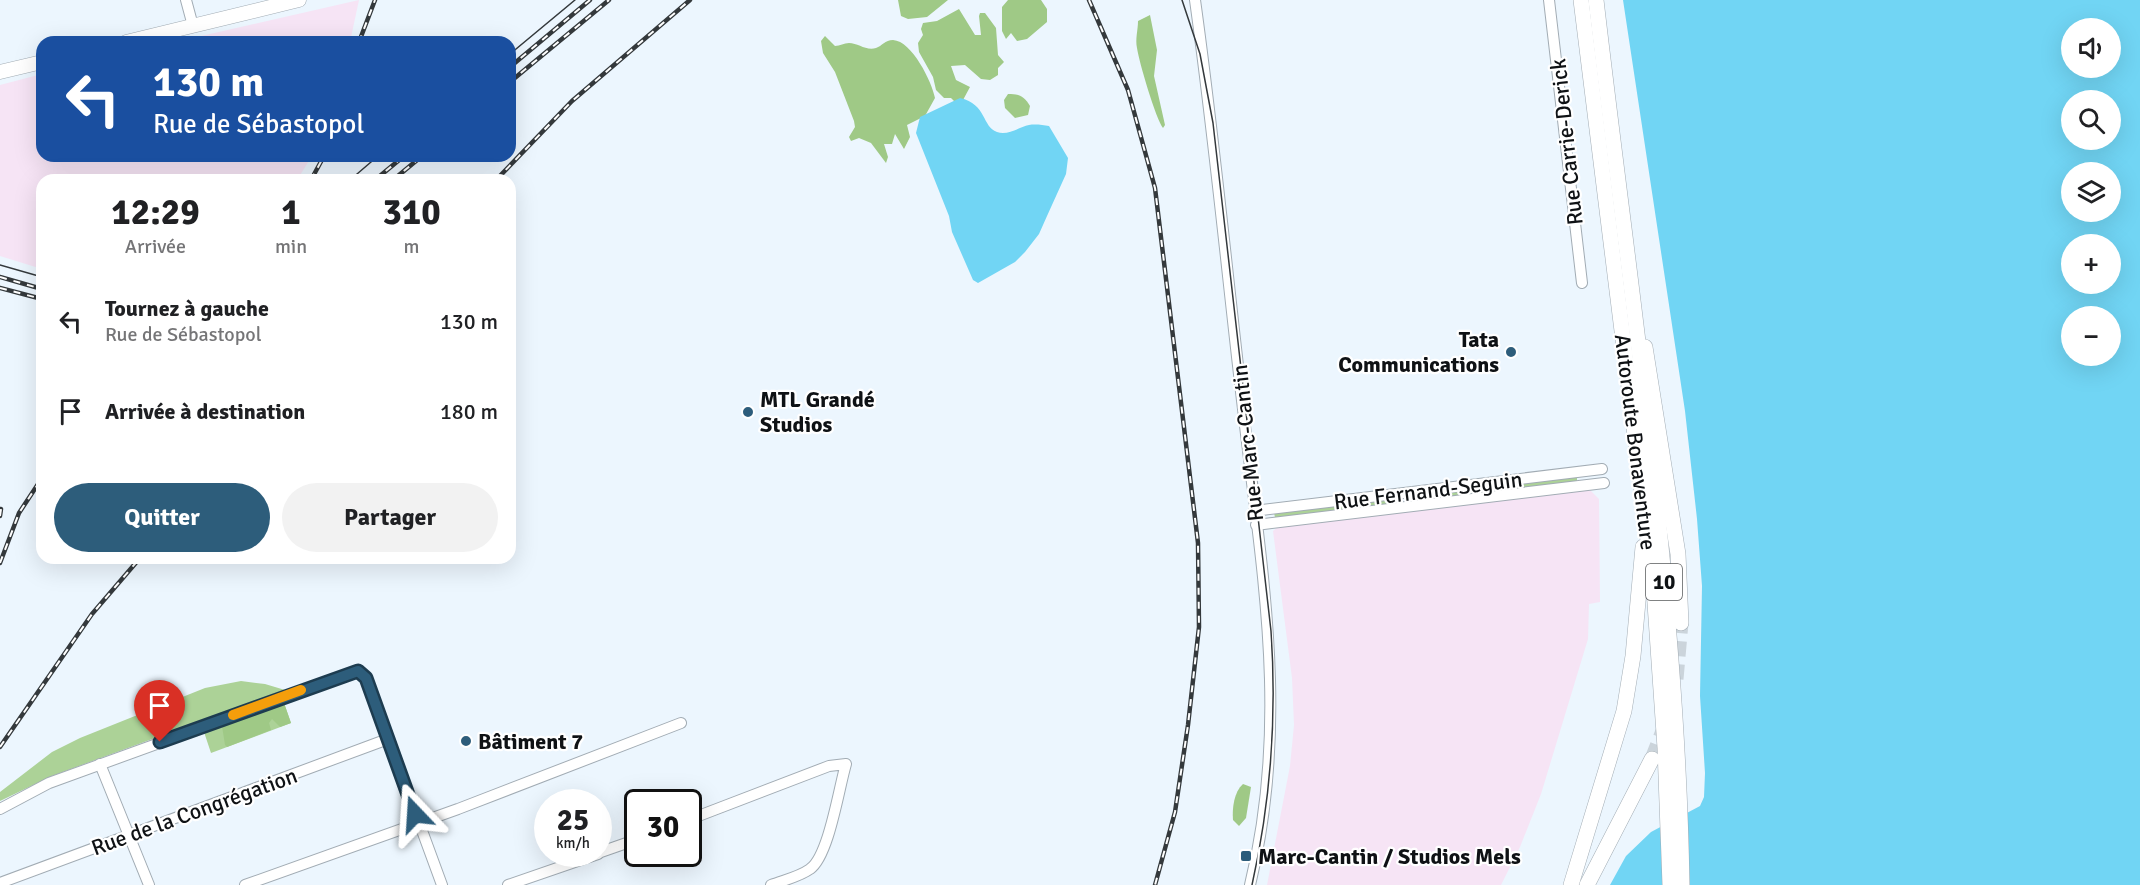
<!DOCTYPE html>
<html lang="fr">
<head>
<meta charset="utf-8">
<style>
	:root { --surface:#fff; --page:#f2f2f2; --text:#202124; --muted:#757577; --accent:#2d5d7b }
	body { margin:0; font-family:Signika,sans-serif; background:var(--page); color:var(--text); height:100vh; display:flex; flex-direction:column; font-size:22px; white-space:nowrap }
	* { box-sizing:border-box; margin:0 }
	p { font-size:20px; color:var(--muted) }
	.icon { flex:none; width:33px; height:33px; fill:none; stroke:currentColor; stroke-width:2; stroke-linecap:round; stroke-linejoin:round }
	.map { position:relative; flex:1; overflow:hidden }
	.sheet { position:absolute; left:36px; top:174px; width:480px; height:390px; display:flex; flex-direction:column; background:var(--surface); border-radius:18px; box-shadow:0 6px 24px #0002 }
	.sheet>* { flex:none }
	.banner { position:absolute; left:36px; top:36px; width:480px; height:126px; border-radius:18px; box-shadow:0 6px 24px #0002; background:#1a4fa0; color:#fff; overflow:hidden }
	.buttons { position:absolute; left:2061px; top:18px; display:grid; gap:12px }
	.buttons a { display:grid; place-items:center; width:60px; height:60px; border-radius:50%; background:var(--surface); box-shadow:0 6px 24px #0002; font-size:30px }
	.speed { position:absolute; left:534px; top:789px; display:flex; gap:12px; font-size:30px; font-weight:700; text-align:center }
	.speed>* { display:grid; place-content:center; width:78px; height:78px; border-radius:50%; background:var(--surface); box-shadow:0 6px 24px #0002; line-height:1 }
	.speed small { font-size:15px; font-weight:400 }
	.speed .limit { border:3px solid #111; border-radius:9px; background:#fff; color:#111 }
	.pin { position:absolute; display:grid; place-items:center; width:51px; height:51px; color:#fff; margin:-62px -26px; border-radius:50% 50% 50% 0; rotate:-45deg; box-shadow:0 0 6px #0007 }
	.pin .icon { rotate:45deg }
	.me { position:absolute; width:66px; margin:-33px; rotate:340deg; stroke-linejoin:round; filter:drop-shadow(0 0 4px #0008) }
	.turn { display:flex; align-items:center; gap:21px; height:126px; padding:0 18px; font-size:27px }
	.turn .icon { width:78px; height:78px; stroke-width:2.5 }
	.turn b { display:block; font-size:42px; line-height:51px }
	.eta { display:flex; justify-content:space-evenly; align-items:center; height:102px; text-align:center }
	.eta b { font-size:36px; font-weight:700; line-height:42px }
	.button { display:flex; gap:12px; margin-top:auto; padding:12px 18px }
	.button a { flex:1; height:69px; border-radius:36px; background:var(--accent); color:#fff; font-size:24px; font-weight:700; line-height:69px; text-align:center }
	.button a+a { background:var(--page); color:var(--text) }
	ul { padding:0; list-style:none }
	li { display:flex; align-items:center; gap:18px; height:90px; padding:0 18px }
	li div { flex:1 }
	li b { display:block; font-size:22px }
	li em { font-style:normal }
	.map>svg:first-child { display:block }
</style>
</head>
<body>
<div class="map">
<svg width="2140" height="885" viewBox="0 0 2140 885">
	<rect width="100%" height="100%" fill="#ecf6fe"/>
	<g fill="#f6e4f5">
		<polygon points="359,0 350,42 189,42 188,39"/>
		<polygon points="42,74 42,156 312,156 297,180 42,180 42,269 0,256 0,85"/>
		<polygon points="1585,490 1591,491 1599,499 1600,602 1589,604 1588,639 1541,794 1520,847 1501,885 1267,885 1290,766 1294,725 1292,678 1273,531 1279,526"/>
	</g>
	<g fill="#acd297">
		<polygon points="1577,476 1577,482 1423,500 1422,494"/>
		<polygon points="1402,497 1402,502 1275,518 1274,512"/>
		<polygon points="241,681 265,684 285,690 52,776 0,801 0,792 52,752 80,738 205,688"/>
		<polygon points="284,703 291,723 211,753 204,732"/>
	</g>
	<g fill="#9fc986">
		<polygon points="898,0 948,0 927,17 908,19 901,16"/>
		<polygon points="1008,0 1041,0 1047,9 1047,22 1027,39 1017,41 1011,33 1006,39 1002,31 1002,7"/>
		<polygon points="959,9 975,35 981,35 979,16 980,13 985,13 996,28 998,55 1004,62 998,68 998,75 990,80 981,79 965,65 951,66 956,80 970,87 963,100 955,102 951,98 944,98 936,90 933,77 919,52 918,43 923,35 921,29 923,23 937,21"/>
		<path d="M 1150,15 L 1157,50 L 1154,76 L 1165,125 L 1163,128 C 1156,119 1139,62 1137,48 C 1135,39 1138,30 1138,21 Z"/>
		<path d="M 825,36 L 835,46 C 840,46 844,43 849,43 C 858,43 866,51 876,48 C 882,46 885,40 893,40 C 912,41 932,82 935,98 L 925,116 L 907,125 L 910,137 L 904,149 L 895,134 L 892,144 L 884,144 L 888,157 L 886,163 L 871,143 L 859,138 L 851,141 L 849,137 L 855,127 L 854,121 L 835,72 L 823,53 L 821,41 Z"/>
		<path d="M 1008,94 C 1019,94 1024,96 1030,106 L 1028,115 L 1015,118 L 1005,108 L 1004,100 Z"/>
		<polygon points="284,703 291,723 280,727 272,719 269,723 271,730 227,747 225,745 222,726"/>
		<path d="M 1243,784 L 1251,787 L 1246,818 L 1239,826 L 1233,820 C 1232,808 1234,792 1243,784 Z"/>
	</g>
	<g fill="#71d5f4" fill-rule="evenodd">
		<path d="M 1623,0 L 2140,0 L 2140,885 L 1610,885 L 1626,856 L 1651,832 L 1700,806 L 1704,797 L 1705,773 L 1700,696 L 1702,586 L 1697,519 L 1685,411 ZM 2072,28 L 2110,28 L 2110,68 L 2072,68 ZM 2072,100 L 2110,100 L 2110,140 L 2072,140 ZM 2072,172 L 2110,172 L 2110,212 L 2072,212 ZM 2072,244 L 2110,244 L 2110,284 L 2072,284 ZM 2072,316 L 2110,316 L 2110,356 L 2072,356 Z"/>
		<path d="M 960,98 C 987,104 982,127 997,132 C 1008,136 1019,127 1029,125 C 1035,124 1043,125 1049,126 L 1068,158 L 1066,174 L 1047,216 L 1039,234 L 1025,252 L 1015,262 L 978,283 L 973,280 L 952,232 L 949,216 L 916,133 L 920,117 Z"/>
	</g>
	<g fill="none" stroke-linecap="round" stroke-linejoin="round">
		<g stroke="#cbd4db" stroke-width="15" stroke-dasharray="15 8" stroke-linecap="butt">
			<polyline points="1676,679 1681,623"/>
			<polyline points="1652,759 1665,726"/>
		</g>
		<g stroke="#a2acb4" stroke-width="12">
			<g id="minor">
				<polyline points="186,0 193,26"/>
				<path d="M 1195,0 C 1214,136 1227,273 1243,409 C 1262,573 1290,721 1250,885"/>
				<polyline points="1549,0 1582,283"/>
				<polyline points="1254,511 1602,469"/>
				<polyline points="1256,525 1604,483"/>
				<polyline points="100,764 149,885"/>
				<polyline points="0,809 49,783 358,671 366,678 442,885"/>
				<path d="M 688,820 L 829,766 L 846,764 C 839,787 829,856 810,869 C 799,877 784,880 771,885"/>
				<polyline points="598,853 638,839"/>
				<polyline points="0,883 388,739"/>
				<polyline points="245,885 458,809 681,723"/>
				<polyline points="508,885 598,854"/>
			</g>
		</g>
		<g stroke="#a2acb4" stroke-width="15">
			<g id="major">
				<polyline points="126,42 299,0"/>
				<polyline points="0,72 42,62"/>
			</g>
		</g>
		<g stroke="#a2acb4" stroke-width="16">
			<g id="highway">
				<polyline points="1581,0 1654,589 1665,748 1670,885"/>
				<path d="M 1596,0 C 1630,294 1677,588 1682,885"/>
				<polyline points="1645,347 1678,554 1681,623"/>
				<polyline points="1571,885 1624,711 1633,656 1643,547"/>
				<polyline points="1587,885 1652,759"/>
			</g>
		</g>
		<use href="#minor" stroke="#fff" stroke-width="10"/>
		<use href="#major" stroke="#fff" stroke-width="14"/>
		<use href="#highway" stroke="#fff" stroke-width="15"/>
		<g stroke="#34393c" stroke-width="1.5">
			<path d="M 1182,0 L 1200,54 L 1213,123 L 1271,631 C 1277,718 1271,800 1252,885"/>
			<polyline points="510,54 575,0"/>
			<polyline points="350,180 378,156"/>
			<polyline points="0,265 42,277"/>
		</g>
		<g stroke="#34393c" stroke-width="4.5">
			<g id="rail">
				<polyline points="1089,0 1128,90 1155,188 1198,543 1199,627 1188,725 1175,812 1155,885"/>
				<polyline points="359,42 375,0"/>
				<polyline points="510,67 590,0"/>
				<polyline points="510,82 609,0"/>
				<polyline points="311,180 324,156"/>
				<polyline points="375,180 404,156"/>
				<polyline points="393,180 422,156"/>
				<polyline points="496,180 572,101 690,0"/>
				<polyline points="0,277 42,289"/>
				<polyline points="0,288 42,299"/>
				<polyline points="0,516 1,509"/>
				<polyline points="0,563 19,513 42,478"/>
				<polyline points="0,747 92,614 140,558"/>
			</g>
		</g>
		<use href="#rail" stroke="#fff" stroke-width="2" stroke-dasharray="7" stroke-linecap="butt"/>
	</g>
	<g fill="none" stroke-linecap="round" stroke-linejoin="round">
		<g stroke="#1d3c50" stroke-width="15">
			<polyline id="route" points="160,742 358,671 366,678 415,814"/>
		</g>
		<use href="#route" stroke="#2d5d7b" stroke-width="10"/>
		<polyline stroke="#f59e0b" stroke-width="10" points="233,715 301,690"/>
	</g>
	<g fill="#2d5d7b" stroke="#fff" stroke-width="2">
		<circle cx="1511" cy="352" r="6"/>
		<circle cx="748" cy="412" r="6"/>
		<circle cx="466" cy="741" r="6"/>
		<rect x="1240" y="850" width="12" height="12" rx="3"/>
	</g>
	<g text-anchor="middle" stroke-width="4.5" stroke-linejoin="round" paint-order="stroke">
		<rect fill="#fff" stroke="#57595b" stroke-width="1.5" x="1646" y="564" width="36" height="36" rx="4.5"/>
		<g font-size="21" font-weight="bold" fill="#0f1215">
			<text x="1664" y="589">10</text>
		</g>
		<g font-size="22" fill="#0f1215" stroke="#fff">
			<text transform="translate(1566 142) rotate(-96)" y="8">Rue Carrie-Derick</text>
			<text transform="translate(1636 442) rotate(83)" y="8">Autoroute Bonaventure</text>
			<text transform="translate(1247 443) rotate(-96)" y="8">Rue Marc-Cantin</text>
			<text transform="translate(1428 490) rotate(-7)" y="8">Rue Fernand-Seguin</text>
			<text transform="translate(194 811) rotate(-20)" y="8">Rue de la Congrégation</text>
		</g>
		<g font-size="22" font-weight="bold" fill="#0f1215" stroke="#fff" text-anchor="start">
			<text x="1499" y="347" text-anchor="end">Tata<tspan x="1499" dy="25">Communications</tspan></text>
			<text x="760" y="407">MTL Grandé<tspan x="760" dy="25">Studios</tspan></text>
			<text x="478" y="749">Bâtiment 7</text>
			<text x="1258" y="864">Marc-Cantin / Studios Mels</text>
		</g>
	</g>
</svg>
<div class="buttons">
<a><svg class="icon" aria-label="sound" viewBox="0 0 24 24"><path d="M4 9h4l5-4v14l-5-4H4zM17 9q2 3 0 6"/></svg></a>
<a><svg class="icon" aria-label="search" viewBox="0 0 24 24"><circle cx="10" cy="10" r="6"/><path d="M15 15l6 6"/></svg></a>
<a><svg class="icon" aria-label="layers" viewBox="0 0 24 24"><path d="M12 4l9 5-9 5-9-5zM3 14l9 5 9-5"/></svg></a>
<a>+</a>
<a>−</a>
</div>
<div class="speed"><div>25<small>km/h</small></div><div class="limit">30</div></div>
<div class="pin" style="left:160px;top:742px;background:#d93025"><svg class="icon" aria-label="arrive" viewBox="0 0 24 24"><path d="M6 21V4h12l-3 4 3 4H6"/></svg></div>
<svg class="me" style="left:415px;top:814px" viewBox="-20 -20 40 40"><path d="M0-17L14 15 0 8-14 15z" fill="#2d5d7b" stroke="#fff" stroke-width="4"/></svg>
<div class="banner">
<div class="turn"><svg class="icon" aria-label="left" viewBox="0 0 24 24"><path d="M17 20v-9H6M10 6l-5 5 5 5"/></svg><div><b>130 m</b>Rue de Sébastopol</div></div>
</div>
<section class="sheet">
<div class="eta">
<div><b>12:29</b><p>Arrivée</p></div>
<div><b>1</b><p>min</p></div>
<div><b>310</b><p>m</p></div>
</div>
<ul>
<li><svg class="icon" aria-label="left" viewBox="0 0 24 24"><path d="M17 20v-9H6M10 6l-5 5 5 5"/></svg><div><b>Tournez à gauche</b><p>Rue de Sébastopol</p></div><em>130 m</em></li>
<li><svg class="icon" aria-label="arrive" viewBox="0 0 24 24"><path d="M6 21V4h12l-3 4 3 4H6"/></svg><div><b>Arrivée à destination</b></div><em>180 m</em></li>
</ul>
<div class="button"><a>Quitter</a><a>Partager</a></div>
</section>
</div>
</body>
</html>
